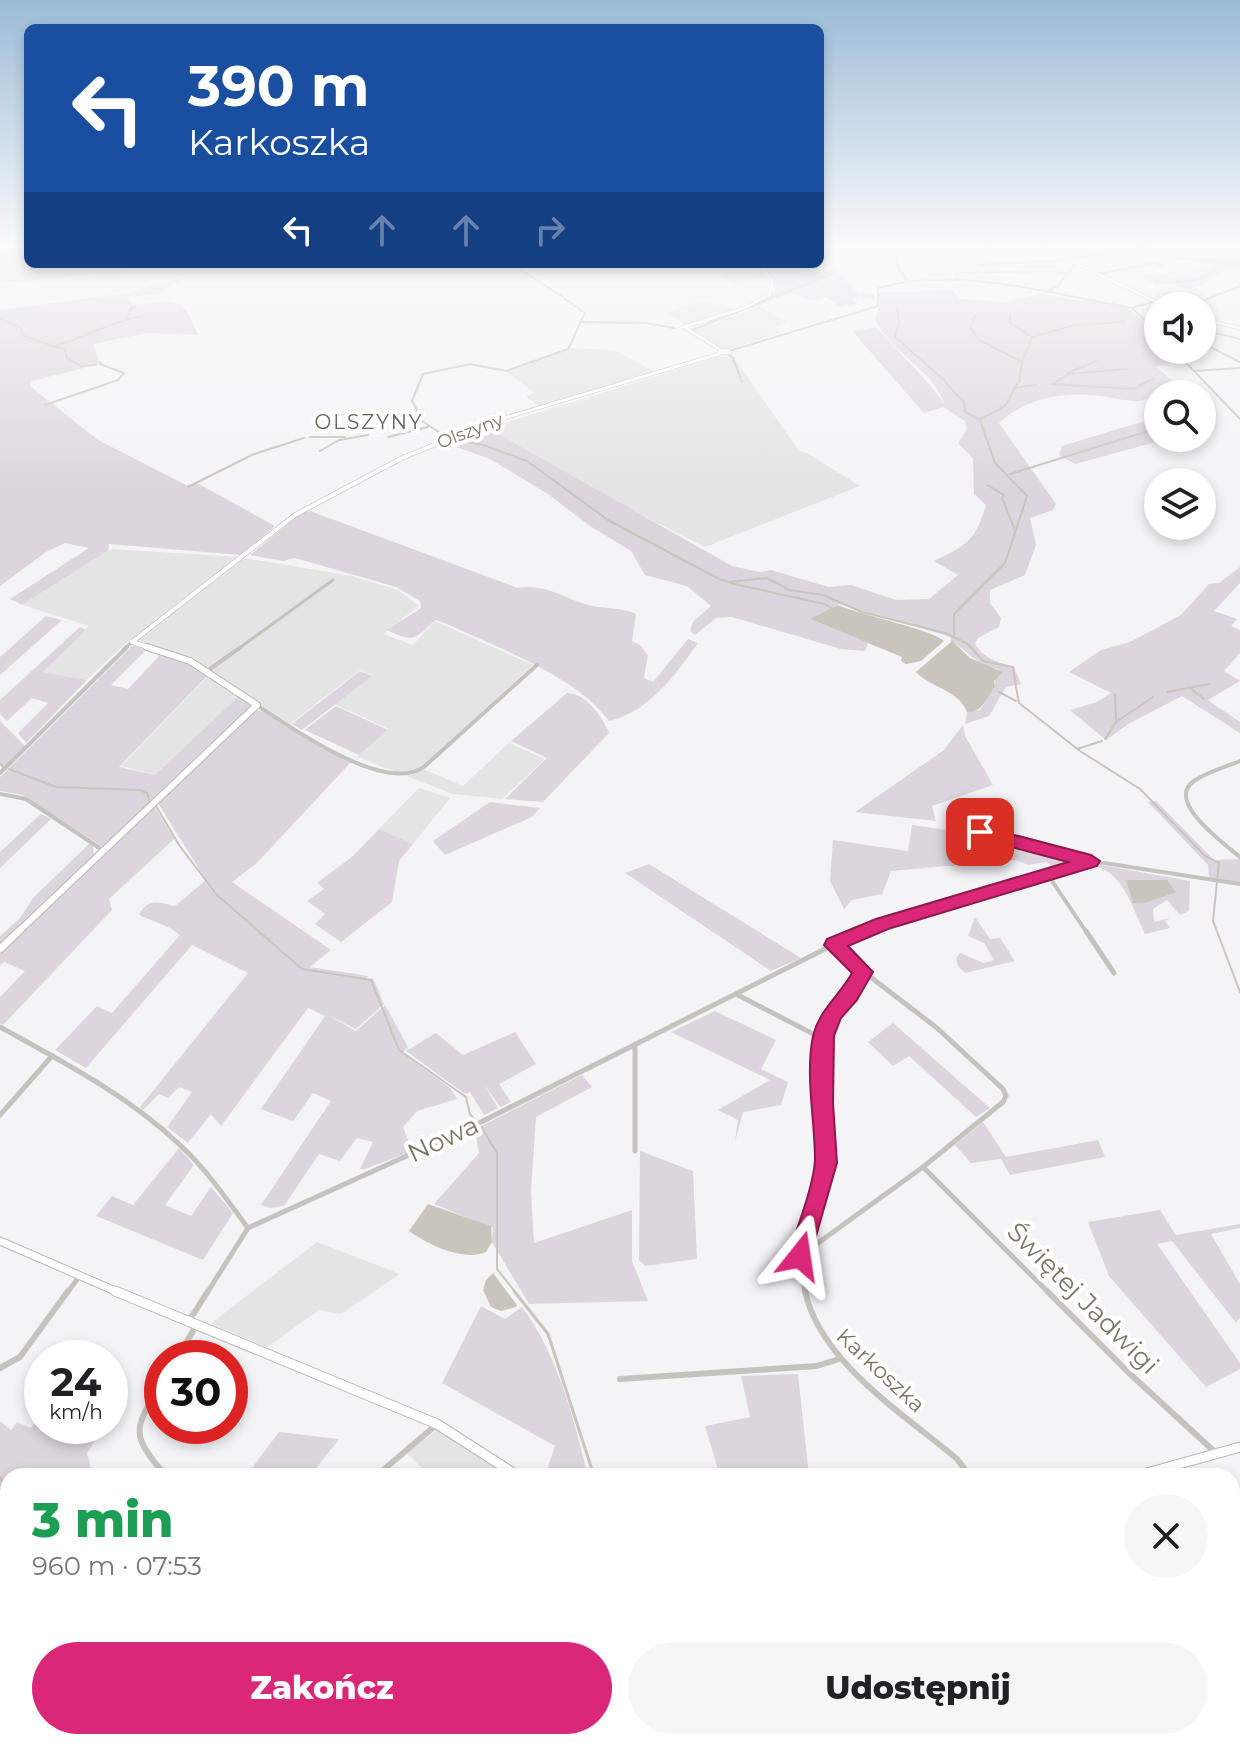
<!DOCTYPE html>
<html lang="pl">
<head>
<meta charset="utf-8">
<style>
	:root { --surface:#fff; --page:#f6f6f6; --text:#202124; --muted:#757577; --accent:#db2777 }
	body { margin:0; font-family:Montserrat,sans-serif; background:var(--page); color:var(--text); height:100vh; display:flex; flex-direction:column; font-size:30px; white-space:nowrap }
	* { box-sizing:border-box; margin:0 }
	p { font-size:26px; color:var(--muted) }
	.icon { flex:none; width:44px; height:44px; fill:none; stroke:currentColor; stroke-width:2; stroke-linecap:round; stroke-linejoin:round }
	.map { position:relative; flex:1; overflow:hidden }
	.side { position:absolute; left:0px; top:1468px; width:1240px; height:282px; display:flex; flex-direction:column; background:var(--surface); border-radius:24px 24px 0 0; box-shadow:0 4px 12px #0003 }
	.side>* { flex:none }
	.banner { position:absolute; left:24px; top:24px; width:800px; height:244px; border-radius:12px; box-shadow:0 4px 12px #0003; background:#1a4fa0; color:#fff; overflow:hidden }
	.tools { position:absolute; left:1144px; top:292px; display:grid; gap:16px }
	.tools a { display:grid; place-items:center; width:72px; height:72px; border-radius:50%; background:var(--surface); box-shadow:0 4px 12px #0003; font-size:40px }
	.speed { position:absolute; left:24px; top:1340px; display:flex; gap:16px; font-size:40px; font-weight:700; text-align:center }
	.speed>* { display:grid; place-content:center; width:104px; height:104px; border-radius:50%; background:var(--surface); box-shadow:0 4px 12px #0003; line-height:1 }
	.speed small { font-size:20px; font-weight:400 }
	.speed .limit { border:12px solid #d22; background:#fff; color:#111 }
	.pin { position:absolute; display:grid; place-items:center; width:68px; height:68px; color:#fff; margin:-34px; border-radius:16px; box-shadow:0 4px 12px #0006 }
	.me { position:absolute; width:88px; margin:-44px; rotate:15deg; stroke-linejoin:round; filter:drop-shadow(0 0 6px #0008) }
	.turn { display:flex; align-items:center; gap:28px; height:168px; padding:0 32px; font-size:36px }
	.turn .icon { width:104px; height:104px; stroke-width:2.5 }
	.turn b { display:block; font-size:56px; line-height:68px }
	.lanes { display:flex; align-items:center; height:76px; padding:0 32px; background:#0003; justify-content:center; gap:40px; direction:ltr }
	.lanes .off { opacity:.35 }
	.round { display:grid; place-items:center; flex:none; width:84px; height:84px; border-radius:42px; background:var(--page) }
	.headline { display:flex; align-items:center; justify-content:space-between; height:136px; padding:0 32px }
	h1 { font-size:48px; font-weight:800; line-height:60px; color:#1e9e55 }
	.button { display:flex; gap:16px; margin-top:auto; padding:16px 32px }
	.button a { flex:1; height:92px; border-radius:48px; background:var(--accent); color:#fff; font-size:32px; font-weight:800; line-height:92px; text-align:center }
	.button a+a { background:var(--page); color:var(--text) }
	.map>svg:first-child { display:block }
</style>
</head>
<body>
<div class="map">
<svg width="1240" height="1749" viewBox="0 0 1240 1749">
	<rect width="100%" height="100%" fill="#f4f4f6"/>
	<g fill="#e5e4e4">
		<polygon points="712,264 758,264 767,275 736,286"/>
		<polygon points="700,301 735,309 686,325 666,313"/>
		<polygon points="759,306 788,322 774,327 781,333 725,350 693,331"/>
		<polygon points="571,348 614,350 654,371 539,406 525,396 535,393 506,372"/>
		<polygon points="731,353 799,451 807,453 860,486 705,547 634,511 488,428"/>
		<polygon points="112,549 240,557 352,576 398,590 419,606 383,634 413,645 435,621 533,665 421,768 463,786 509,743 545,759 502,799 453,794 357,757 389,729 334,704 372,675 360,670 290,724 243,693 155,775 121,766 212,672 192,660 130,639 87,680 43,672 89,626 22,605"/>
		<polygon points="419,788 450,798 413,844 379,829"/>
		<polygon points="317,1242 400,1274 341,1314 319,1310 267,1347 210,1324"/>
		<polygon points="437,1430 478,1455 509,1476 430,1476 407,1453"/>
	</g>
	<g fill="#dcd5dd">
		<polygon points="0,247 28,247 28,264 209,264 0,283"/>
		<path d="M 1240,253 L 1240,268 L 1227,268 C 1218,277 1197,290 1184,288 C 1174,286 1169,282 1157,285 L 1139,276 L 1159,272 L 1174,278 L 1210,266 L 1198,261 Z"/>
		<path d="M 771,264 L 793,264 L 777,268 L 796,267 L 803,274 L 835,269 L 859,294 L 873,293 L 876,300 L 860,297 L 852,299 L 858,303 L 841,307 L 826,297 L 810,301 C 790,288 779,297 759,306 L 757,304 L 771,296 L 776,286 L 766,265 Z"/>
		<path d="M 183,278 L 159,294 L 128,297 L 133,305 C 173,300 183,293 198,335 L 148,333 L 93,344 L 99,360 L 103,363 L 32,381 L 30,386 L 98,440 L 186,485 L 199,484 L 275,526 L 241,555 L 109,544 L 108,551 L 22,605 L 10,599 L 89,548 L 65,543 L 46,552 L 0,586 L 0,310 L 127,293 Z"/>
		<path d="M 953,290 L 959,299 L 1008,302 L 1040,294 L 1128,308 L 1156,332 L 1158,350 L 1173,350 L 1182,359 L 1156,367 L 1174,382 C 1161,389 1153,401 1136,401 C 1124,401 1111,397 1099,396 C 1064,391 1026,398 999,423 L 1056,504 L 1053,510 L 1030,518 L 1036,545 L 1025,575 L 990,590 L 990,603 L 1001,618 L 999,627 L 978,638 L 975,644 C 984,659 998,662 1014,667 L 1021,684 L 1006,687 L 989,716 L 965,724 L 967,712 L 980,710 L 995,687 L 995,679 L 1000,675 L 998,669 C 970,662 971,652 950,641 L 951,637 L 839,604 L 812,620 L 868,643 L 865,651 L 841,649 L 732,617 L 716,618 L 695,635 L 690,631 L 693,622 L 711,606 L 687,586 L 645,575 L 631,551 L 590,526 L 548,494 L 490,459 L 442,442 L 483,425 L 732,566 L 760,572 L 771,570 L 829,587 L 851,585 L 896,600 L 929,599 L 958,575 L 934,561 C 966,546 976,540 986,505 L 974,494 L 973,458 L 958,443 L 967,429 L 965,421 L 943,407 L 924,413 L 852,331 L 877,327 C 899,355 926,376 945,405 C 931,366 894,357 875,320 L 880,304 L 878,293 Z"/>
		<polygon points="1158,417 1158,438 1171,438 1075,464 1059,455 1062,446"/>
		<path d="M 310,511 L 518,588 C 546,583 566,600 592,606 C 608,609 621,607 636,614 L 632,641 L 640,645 L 648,655 L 644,678 L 653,682 L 688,639 L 698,643 C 676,674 649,712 609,721 C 577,676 492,645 442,622 L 435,620 C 414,640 414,643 387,630 L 421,608 L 420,601 L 396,587 L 295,558 L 283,561 L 250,555 L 301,513 Z"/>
		<polygon points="1240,567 1240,583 1214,611 1237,619 1231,626 1240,630 1240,653 1224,671 1240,681 1208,700 1240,722 1240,733 1182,696 1130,723 1106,740 1070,710 1097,702 1111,693 1069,672 1101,650 1130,642 1181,615 1209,584 1219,583"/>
		<polygon points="46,616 62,620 0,675 0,657"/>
		<polygon points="80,627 86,630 43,672 87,680 26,743 18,733 48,703 32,698 7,721 0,714 0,700"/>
		<polygon points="133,645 147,649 111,685 128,689 162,653 189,662 208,675 119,767 155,775 239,696 252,704 253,707 103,847 22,795 0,791 0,777"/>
		<polygon points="360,671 372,676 302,730 292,724"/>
		<path d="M 567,693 C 587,694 602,716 609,733 L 543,802 L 505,799 L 547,758 L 511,741 Z"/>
		<polygon points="336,706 388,730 359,755 305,730"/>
		<path d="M 262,710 L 323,749 L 352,761 L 257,863 L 232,882 L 331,950 L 310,967 L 368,976 L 365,980 L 373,978 L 384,1004 L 356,1029 L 328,1015 L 356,1031 L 385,1005 L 408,1047 L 402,1053 L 450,1088 L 457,1099 L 417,1111 L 403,1127 L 412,1151 L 365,1169 L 360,1169 L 373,1142 L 357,1138 L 340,1161 L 319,1154 L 284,1206 L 271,1208 L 261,1205 L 331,1101 L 313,1093 L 293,1121 L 261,1109 L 325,1016 L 308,1008 L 221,1126 L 211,1114 L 188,1143 L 167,1127 L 192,1092 L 179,1087 L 168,1098 L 159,1094 L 143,1110 L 140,1107 L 248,973 L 192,945 L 86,1068 L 55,1050 L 97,1006 L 112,1013 L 180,935 L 170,928 L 139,915 C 147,898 159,902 175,906 L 206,880 L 158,803 L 256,711 Z"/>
		<polygon points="0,721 26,747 3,767 0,763"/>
		<polygon points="963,725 965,736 993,785 932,806 936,821 855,812 944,750"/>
		<polygon points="1156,801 1214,860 1240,859 1240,882 1209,879 1208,865 1148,802"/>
		<polygon points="490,802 540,808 532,817 445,855 433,841"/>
		<polygon points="154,806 174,839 109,899 112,910 3,1025 0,1023 0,997 25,971 4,962 0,966 0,951"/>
		<polygon points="41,814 51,819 0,868 0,852"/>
		<polygon points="912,825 995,837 1081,862 1056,870 1047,862 1028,865 1016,860 891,871 882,894 852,900 844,909 830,881 833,840 908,851"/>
		<polygon points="379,829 413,844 399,861 392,902 341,942 315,924 325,914 307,901 324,889 317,883 353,856"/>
		<polygon points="90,843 93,845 94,857 0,945 0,936 20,918 33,898"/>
		<polygon points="649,864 801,958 771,971 625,873"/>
		<path d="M 1096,864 L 1190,881 L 1189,911 L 1180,915 L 1167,900 L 1153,909 L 1154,922 L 1170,918 L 1165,921 L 1170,928 L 1145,934 C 1131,906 1123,868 1088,865 Z"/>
		<polygon points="975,917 990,939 1000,938 1015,961 965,973 958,966 956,958 960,953 984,963 994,960 984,943 968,936"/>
		<polygon points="715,1011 776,1040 761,1069 788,1082 781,1105 743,1112 735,1142 738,1120 718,1110 770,1080 671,1032"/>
		<polygon points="893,1023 990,1108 976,1117 909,1056 893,1066 868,1042"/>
		<polygon points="515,1032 536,1064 499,1084 511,1102 500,1107 484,1084 498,1108 484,1115 470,1092 465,1094 406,1051 436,1033 463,1055"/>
		<polygon points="582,1075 592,1087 536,1117 531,1191 534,1243 632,1210 632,1261 648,1301 529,1304 492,1242 493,1228 434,1204 479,1153 475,1129"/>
		<polygon points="983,1122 1006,1157 1098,1140 1105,1157 1010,1175 1001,1159 971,1163 955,1145"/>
		<polygon points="179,1148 194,1165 165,1205 191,1216 211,1187 233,1213 203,1260 96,1216 112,1196 133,1205"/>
		<polygon points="640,1151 693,1171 697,1259 645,1266 639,1260"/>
		<polygon points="1160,1210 1176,1235 1240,1224 1240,1228 1211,1234 1240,1284 1240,1318 1236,1323 1172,1241 1157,1244 1240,1363 1240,1369 1206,1387 1109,1276 1088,1222"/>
		<path d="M 481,1306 L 505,1319 L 522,1307 C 559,1357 573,1417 588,1476 L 545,1476 L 555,1446 L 442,1383 Z"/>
		<polygon points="798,1374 809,1476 720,1476 705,1426 750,1417 741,1376"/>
		<polygon points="42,1412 42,1426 104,1426 87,1453 93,1476 8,1476 8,1520 0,1521 0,1421 11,1430 17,1422 31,1428"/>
		<polygon points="279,1432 339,1439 310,1476 246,1476"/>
		<polygon points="1240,1542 1240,1736 1232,1749 1195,1749 1194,1742 1232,1742 1232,1543"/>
		<polygon points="119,1742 783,1742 783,1749 118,1749"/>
	</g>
	<g fill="#c9c5bc">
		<path d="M 838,605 C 860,615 934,630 944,641 L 921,661 L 906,664 L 901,661 L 902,657 L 810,619 Z"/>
		<path d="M 952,641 L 970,658 L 1003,672 L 994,681 L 995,687 C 987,698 982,713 967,712 C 959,690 931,688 916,672 Z"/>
		<polygon points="1126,880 1167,880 1176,892 1145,903 1133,903"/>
		<path d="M 428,1204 L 491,1226 L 492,1242 L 486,1252 C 463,1262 427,1244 409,1231 Z"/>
		<polygon points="493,1273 517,1305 516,1307 501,1311 491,1307 483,1290 486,1280"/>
	</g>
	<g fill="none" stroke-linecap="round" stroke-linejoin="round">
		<g stroke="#c9c5bc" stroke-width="2">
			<polyline points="0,255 22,247"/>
			<polyline points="1176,258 1240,263"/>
			<polyline points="512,264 563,297"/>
			<path d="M 1154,281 C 1176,283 1206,285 1218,264 L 1224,264"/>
			<polyline points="897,310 899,323 895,337 945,381"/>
			<polyline points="975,315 971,328 979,340 1022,362 1019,382"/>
			<polyline points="1010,315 1010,323 1032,337 1023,360"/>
			<polyline points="128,318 131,308 135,306"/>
			<polyline points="0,319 20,327"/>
			<polyline points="580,322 645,323 674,328"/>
			<polyline points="21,329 24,336 65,350 67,358 81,366 96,365"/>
			<polyline points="692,330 834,273"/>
			<polyline points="1032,337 1075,325 1125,322"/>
			<path d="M 55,346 C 85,337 111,322 142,316"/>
			<polyline points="1068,373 1096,361"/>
			<polyline points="1056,382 1068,374 1127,369"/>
			<polyline points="946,383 964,402 965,412 980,420 995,463 1027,496 1005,563 954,614 954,635"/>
			<polyline points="1051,384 1134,389 1154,378"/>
			<polyline points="1014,388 1036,385"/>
			<polyline points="45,405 118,380 124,373 100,364"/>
			<polyline points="981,419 1005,406 1017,384"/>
			<polyline points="310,437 345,437"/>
			<polyline points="388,437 428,427"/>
			<polyline points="446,437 416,417 417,410 412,401 423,374 470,364 506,371 568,349 585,313 565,299"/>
			<polyline points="451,439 483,445 527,461 608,520 719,579 729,582 767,578 789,590 823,595 862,612 945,633 968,644 983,661 1013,667 1015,680"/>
			<polyline points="320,451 339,440 368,435"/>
			<polyline points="1010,474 1158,428"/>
			<polyline points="987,485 1004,495 1002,498 1014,528"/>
			<polyline points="188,487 254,454 304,438"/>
			<polyline points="730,583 824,604 833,609"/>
			<polyline points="1015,682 1019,703 1080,751 1140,789 1205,856 1219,863 1213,921 1240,992"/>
			<polyline points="1189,687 1204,699"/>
			<polyline points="999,692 1016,701"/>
			<polyline points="1167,692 1210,684"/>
			<polyline points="1115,694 1116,720"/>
			<polyline points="1105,739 1116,722 1153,697"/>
			<polyline points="1077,749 1102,741"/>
			<polyline points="0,763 3,767"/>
			<polyline points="9,769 56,787 140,790 147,793 150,803"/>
			<polyline points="156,806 179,845 217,895 302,969 371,980 399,1050 466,1097 470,1114 476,1121"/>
			<polyline points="482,1128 497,1153 497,1269 516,1293"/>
		</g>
		<g stroke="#c9c5bc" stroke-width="3">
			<polyline points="514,1291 548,1334 594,1476"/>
			<polyline points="0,1478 8,1484"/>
			<polyline points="245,1742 251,1749"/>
			<polyline points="505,1749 515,1742"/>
			<polyline points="1237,1749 1240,1744"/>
		</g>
		<g stroke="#b9b8b0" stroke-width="4">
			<g id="secondary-far4">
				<polyline points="1042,247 1165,306"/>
				<polyline points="820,254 929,254 1001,247"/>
				<polyline points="1202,319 1240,328"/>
				<polyline points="684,327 744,308 769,295 773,282 760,264"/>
				<polyline points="684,327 721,350"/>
				<polygon points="724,350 729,351 730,353 719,353"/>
				<polyline points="481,425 719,354"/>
			</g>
		</g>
		<g stroke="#b9b8b0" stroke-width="5">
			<g id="secondary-far3">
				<polyline points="132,642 295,515 402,458 488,423"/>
				<polyline points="132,642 153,649"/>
			</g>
		</g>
		<g stroke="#b9b8b0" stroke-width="8">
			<polyline id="secondary-far2" points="17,933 257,705 190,661 147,647"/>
		</g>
		<g stroke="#b9b8b0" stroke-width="9">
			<g id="secondary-far1">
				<polyline points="0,949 19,931"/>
				<polyline points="0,1241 120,1293"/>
			</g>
		</g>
		<g stroke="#b9b8b0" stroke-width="11">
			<g id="secondary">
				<polyline points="115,1291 437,1424 518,1476"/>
				<polyline points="1136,1476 1240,1447"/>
			</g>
		</g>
		<g stroke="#c5c3be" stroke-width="2">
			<polyline points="896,255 899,269 907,280"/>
			<polyline points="1068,259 1144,247"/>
			<polyline points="979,265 1070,260"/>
			<polyline points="1098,274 1154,263 1165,267"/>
			<polyline points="958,278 955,273 1051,271 1068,274"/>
			<polyline points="1045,292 1058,286 1076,263"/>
			<polyline points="1189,306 1240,286"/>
			<polyline points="1132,308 1158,333"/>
			<polyline points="1202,330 1240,339"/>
			<polyline points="1202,343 1240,362"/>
			<polyline points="1174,350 1240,419"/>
			<path d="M 729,351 L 875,307 L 878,305 L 878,288 C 960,265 1049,294 1132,308 L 1155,301"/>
			<polyline points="728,354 733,358 742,382"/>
			<polyline points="1194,371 1240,368"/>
		</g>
		<g stroke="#c5c3be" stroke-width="3">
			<polyline points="124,649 132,642"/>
			<polyline points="238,649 333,580"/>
		</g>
		<g stroke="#c5c3be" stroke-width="4">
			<polyline points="207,671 241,647"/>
			<path d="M 257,705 C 291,728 387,796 425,766 L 537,665"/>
			<path d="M 1240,761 C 1225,767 1207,772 1194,781 C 1164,801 1226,845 1240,857"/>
			<polyline points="0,773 127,647"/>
			<polyline points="0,794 26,799 104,851"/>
			<polyline points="980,832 1091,861 1240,884"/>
			<polyline points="1048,875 1087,933"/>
			<polyline points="861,933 882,924 1091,861"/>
		</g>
		<g stroke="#c5c3be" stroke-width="5">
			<polyline points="1086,931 1114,973"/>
			<polyline points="864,972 937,1028 1003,1089 1006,1096 1003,1102 923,1167"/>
			<polyline points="736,994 823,1039"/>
			<path d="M 0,1027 C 63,1062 129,1096 181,1146 C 207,1170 227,1200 248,1228 L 207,1293"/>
			<polyline points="635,1044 635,1151"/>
			<polyline points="0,1115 52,1056"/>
			<polyline points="248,1228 477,1124 833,945"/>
			<polyline points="800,1256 923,1167 1049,1293"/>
			<polyline points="67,1293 79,1277"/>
			<path d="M 805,1293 C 795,1235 820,1218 825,1168 C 831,1123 813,1078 825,1034 C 831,1009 852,993 864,972 L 834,945 L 866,931"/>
		</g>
		<g stroke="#c5c3be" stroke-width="6">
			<path d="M 805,1291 C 820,1362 904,1414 957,1459 L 970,1476"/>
			<polyline points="1047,1291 1129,1373 1216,1453"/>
			<polyline points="189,1321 208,1291"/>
			<polyline points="177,1358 196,1326"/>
			<polyline points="0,1368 20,1357 68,1291"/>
			<polyline points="620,1379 817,1366 839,1359"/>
			<path d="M 162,1383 C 134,1429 129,1433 166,1476"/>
			<polyline points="376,1476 435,1426"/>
			<polyline points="0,1596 8,1593"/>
			<polyline points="0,1709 8,1712"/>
			<polyline points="85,1742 103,1749"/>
			<polyline points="788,1742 788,1749"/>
		</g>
		<use href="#secondary-far4" stroke="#fff" stroke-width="3"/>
		<use href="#secondary-far3" stroke="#fff" stroke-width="4"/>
		<use href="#secondary-far2" stroke="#fff" stroke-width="6"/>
		<use href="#secondary-far1" stroke="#fff" stroke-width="7"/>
		<use href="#secondary" stroke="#fff" stroke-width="9"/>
	</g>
	<linearGradient id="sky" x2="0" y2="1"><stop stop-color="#9bbbd6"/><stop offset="0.5" stop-color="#fafafb"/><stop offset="1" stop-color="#fafafb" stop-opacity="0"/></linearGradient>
	<rect width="1240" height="491" fill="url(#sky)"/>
	<path fill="#db2777" stroke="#8e194d" stroke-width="2" d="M 980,826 L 1091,855 L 1100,861 L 1097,866 L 888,929 L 848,946 L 873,972 L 857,1000 L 841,1018 L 834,1036 L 833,1103 L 837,1163 L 808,1264 L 800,1267 L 792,1264 L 788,1256 C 796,1231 814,1185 815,1160 C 815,1120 805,1076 813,1036 C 819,1010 840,995 852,973 L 824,945 L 827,939 L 876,919 L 1068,862 L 974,837 L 971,832 Z"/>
	<g text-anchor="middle" stroke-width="8" stroke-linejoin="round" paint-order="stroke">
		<g font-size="18" fill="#7b7764" stroke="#fff">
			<text transform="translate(470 431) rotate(-21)" y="6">Olszyny</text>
		</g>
		<g font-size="20" letter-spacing="2" fill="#676356" stroke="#fff">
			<text x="369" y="429">OLSZYNY</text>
		</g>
		<g font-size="22" fill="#7b7764" stroke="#fff">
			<text transform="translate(881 1370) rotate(43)" y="8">Karkoszka</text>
		</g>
		<g font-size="26" fill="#7b7764" stroke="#fff">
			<text transform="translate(443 1139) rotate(-25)" y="9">Nowa</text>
			<text transform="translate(1083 1298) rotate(45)" y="9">Świętej Jadwigi</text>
		</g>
	</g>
</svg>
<div class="tools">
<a><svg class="icon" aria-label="sound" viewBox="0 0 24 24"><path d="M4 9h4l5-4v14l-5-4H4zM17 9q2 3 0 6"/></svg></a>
<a><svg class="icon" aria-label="search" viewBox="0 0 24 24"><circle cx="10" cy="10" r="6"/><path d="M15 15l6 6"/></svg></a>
<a><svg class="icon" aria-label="layers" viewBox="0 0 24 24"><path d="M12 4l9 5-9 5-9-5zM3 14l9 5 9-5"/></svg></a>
</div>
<div class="speed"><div>24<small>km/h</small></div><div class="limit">30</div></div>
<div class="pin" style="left:980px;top:832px;background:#d93025"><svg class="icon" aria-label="arrive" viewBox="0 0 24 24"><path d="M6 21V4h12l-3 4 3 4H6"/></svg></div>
<svg class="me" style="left:800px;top:1256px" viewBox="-20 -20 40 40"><path d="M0-17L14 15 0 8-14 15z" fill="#db2777" stroke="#fff" stroke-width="4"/></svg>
<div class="banner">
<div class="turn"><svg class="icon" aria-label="left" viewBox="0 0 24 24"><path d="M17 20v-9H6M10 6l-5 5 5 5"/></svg><div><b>390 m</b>Karkoszka</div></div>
<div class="lanes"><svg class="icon" aria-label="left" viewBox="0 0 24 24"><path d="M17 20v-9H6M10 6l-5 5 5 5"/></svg><svg class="icon off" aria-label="ahead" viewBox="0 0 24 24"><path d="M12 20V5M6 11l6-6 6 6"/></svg><svg class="icon off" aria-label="ahead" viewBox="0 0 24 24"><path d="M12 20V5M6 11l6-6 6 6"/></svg><svg class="icon off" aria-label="right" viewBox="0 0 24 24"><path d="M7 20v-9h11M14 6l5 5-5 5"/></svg></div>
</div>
<section class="side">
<div class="headline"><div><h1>3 min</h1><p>960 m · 07:53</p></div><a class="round"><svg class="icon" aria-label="close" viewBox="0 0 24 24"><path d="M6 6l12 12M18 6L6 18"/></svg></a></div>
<div class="button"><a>Zakończ</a><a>Udostępnij</a></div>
</section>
</div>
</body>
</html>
